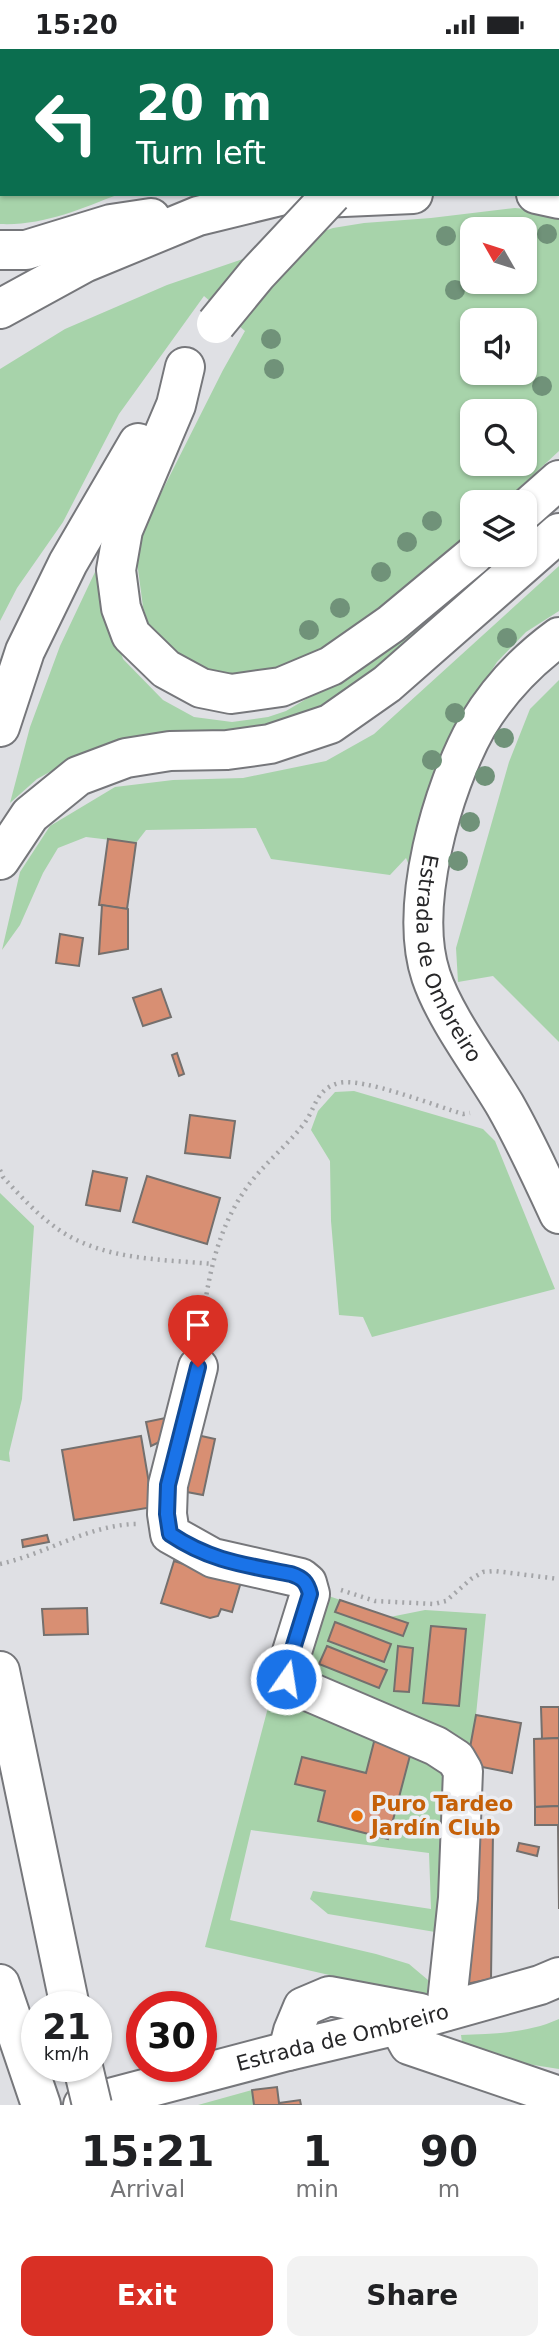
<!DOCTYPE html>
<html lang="en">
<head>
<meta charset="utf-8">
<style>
	:root { --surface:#fff; --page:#f2f2f2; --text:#202124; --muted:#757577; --accent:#d93025 }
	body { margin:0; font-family:"DejaVu Sans",sans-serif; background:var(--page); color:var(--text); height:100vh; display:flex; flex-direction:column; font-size:26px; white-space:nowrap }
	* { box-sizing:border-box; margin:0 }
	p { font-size:23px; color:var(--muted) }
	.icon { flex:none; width:38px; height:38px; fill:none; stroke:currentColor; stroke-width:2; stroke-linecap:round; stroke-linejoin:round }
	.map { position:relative; height:2056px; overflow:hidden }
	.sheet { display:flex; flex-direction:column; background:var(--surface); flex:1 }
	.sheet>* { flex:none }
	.banner { position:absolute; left:0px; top:0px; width:560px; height:147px; box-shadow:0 2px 5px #0004; background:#0b6e4f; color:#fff; overflow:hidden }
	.needle { width:46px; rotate:309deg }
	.buttons { position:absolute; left:460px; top:168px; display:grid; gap:14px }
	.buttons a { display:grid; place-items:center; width:77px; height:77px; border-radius:14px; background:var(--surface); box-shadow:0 2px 5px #0004; font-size:35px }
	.speed { position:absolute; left:21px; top:1942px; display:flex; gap:14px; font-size:35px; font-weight:700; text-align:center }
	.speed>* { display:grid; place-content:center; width:91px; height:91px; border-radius:50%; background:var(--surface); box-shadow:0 2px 5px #0004; line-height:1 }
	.speed small { font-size:18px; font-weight:400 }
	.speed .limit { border:10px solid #d22; background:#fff; color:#111 }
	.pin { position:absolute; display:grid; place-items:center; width:60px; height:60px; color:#fff; margin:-72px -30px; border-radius:50% 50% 50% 0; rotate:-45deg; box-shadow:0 0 7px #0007 }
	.pin .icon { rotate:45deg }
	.me { position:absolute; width:77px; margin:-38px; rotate:13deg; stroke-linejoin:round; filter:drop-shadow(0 0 5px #0008) }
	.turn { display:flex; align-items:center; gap:24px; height:147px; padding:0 21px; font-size:32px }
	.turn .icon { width:91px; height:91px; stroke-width:2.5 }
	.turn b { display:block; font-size:49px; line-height:60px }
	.eta { display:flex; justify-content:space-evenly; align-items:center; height:119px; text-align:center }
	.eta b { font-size:42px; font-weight:600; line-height:49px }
	.button { display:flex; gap:14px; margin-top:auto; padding:14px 21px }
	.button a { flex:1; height:80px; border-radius:14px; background:var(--accent); color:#fff; font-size:28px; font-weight:600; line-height:80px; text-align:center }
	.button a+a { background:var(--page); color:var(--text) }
	.status { display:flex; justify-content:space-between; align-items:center; height:49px; padding:0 35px; background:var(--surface); direction:ltr }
	.status svg { height:19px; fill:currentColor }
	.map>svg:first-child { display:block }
</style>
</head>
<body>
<div class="status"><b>15:20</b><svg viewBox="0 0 49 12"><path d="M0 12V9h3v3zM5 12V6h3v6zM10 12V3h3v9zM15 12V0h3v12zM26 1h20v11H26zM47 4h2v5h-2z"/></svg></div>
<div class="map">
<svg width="559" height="2056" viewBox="0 0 559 2056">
	<rect width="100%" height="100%" fill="#dfe0e4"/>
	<g fill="#a7d3aa" fill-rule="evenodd">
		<polygon points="154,0 500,0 501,2 149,2"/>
		<path d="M 2,63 L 2,145 L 119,145 C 81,160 42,177 0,175 L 0,64 Z"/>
		<path d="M 515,159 L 537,161 L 559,169 L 559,402 L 504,453 L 472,453 L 472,482 L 343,591 L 276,626 L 226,628 L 179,610 L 149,577 L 143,558 L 136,505 L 147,472 L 223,321 L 245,282 L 204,247 L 119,365 L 63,473 L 17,539 L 0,572 L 0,320 L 65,280 L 167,236 L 333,179 L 364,174 L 431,169 ZM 472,180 L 525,180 L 525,233 L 472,233 ZM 472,271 L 525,271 L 525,324 L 472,324 ZM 472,362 L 525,362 L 525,415 L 472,415 Z"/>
		<polygon points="505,506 371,631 295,678 66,714 37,730 10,754 30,678 60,597 95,523 123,610 163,651 194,668 232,673 268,668 286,662 387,602"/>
		<polygon points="559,517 559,562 526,583 497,613 452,683 443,704 410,819 406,809 390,826 271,810 256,779 146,781 136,794 86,788 58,799 43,824 20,876 2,901 20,823 50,777 115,738 173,731 243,729 326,712 374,685"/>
		<polygon points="559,631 559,993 493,927 458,933 456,899 509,713 530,660"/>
		<polygon points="354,1042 483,1080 495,1092 555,1240 372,1288 363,1268 339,1266 331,1172 330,1112 311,1081 318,1062 335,1043"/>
		<polygon points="0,1144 34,1177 22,1350 9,1404 10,1413 0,1411"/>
		<polygon points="317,1543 390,1568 425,1561 486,1565 476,1666 470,1698 301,1636"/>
		<polygon points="276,1628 444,1713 447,1885 328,1865 310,1850 313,1842 431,1860 429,1804 251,1781 230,1871 376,1905 409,1915 428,1931 427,1948 205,1898"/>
		<path d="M 559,1970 L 559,2020 L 508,2012 L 462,1993 L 461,1986 C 494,1985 528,1984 559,1970 Z"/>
		<polygon points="252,2041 254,2056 198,2056"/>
	</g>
	<g fill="#d88f73" stroke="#74706e" stroke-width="2">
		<polygon points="108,790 136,794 127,860 99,856"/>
		<polygon points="102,856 128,860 128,900 99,905"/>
		<polygon points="60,885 83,889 79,917 56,914"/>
		<polygon points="161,940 171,968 143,977 133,949"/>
		<polygon points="177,1004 184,1025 179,1027 172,1006"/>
		<polygon points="190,1066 235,1072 230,1109 185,1104"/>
		<polygon points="93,1122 127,1129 120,1162 86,1156"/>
		<polygon points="147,1127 220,1149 207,1195 133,1173"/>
		<polygon points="175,1367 170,1388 151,1397 146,1373"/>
		<polygon points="188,1384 215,1390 203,1446 176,1441"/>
		<polygon points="141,1387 153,1458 74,1471 62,1401"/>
		<polygon points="47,1486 49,1493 23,1498 22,1491"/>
		<polygon points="174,1512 241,1533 232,1563 221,1560 218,1567 210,1569 161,1554"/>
		<polygon points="340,1551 408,1574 403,1587 335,1563"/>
		<polygon points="87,1559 88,1585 44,1586 42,1560"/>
		<polygon points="335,1573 391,1595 384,1613 328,1592"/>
		<polygon points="431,1577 466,1580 459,1657 423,1654"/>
		<polygon points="327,1597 387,1621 379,1639 319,1615"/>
		<polygon points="398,1597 413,1599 409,1643 394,1642"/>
		<polygon points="541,1658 559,1658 559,1689 542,1690"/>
		<polygon points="476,1666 521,1674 512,1724 467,1715"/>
		<polygon points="375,1689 412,1699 388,1790 318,1772 325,1742 295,1735 302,1708 366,1724"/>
		<polygon points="559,1689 559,1757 535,1758 534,1690"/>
		<polygon points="559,1757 559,1860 558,1776 535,1776 535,1758"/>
		<polygon points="466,1783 493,1783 491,1930 461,1936"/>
		<polygon points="519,1794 539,1798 537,1807 517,1802"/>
		<polygon points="277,2038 279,2054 300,2051 301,2056 254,2056 252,2041"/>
	</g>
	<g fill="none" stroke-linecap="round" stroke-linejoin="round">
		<g stroke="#76777b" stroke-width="42">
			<g id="minor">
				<path id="s1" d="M 559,588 C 526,612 498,642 477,677 C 442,739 408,858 431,927 C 445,969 482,1017 505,1056 C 525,1091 542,1128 559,1165"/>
				<polyline points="198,1318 168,1436 167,1465 170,1485 213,1509 301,1529 307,1534 310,1545 286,1622 287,1630 291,1635 436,1697 456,1710 463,1722 458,1849 446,1962"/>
				<polyline points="0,1935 41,2056"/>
				<polyline points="398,1976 409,1996 559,2047"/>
				<polyline points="288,2002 293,1982 303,1958 329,1947 420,1964"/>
				<path id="s2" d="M 83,2056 L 288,2002 L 398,1976 L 540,1936 L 559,1928"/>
			</g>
		</g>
		<g stroke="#76777b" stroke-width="42">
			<g id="highway">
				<polyline points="38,2 41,0"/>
				<polyline points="104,2 109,0"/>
				<polyline points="506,2 508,0"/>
				<polyline points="0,22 2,21"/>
				<polyline points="558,110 559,110"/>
				<polyline points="536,145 559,150"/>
				<polyline points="298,150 413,145"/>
				<polyline points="0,201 26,201 111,175 151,169"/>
				<polyline points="0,260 84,214 198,167 288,145"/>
				<polyline points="185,318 176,356 123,481 116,521 121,559 131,586 166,620 201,639 231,645 281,638 331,617 391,575 474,506"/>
				<polyline points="525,461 559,431"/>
				<polyline points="0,678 25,602 68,514 138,394"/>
				<polyline points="0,811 30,766 78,727 126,709 170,702 227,701 270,695 330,675 387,635 559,484"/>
				<polyline points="0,1622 70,1958"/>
			</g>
		</g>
		<g stroke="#a4a5a8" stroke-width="4.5" stroke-dasharray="2 5" stroke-linecap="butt">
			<path d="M 0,1121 L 3,1128 C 25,1152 50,1180 81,1193 C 121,1211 169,1211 213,1215"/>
			<path d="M 201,1287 C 206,1238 215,1186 243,1144 C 259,1119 284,1100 303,1076 C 316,1060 315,1040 339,1034 C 362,1028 436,1057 463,1065 L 470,1064"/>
			<path d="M 0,1515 C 46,1505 88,1476 136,1475"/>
			<polyline points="341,1541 375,1552 434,1555 446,1552 471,1530 483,1523 495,1522 559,1530"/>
		</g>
		<use href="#minor" stroke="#fff" stroke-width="38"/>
		<use href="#highway" stroke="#fff" stroke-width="38"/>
		<g stroke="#76777b" stroke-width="42" stroke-linecap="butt">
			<g id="highway-bridge">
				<polyline points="216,275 257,225 332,145"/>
				<polyline points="83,2018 92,2056"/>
			</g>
		</g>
		<use href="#highway-bridge" stroke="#fff" stroke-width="38"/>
	</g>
	<g fill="#709279">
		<circle cx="547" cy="185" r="10"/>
		<circle cx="446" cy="187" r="10"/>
		<circle cx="455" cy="241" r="10"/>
		<circle cx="271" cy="290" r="10"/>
		<circle cx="274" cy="320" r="10"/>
		<circle cx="542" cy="337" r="10"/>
		<circle cx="432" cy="472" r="10"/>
		<circle cx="407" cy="493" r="10"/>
		<circle cx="381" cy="523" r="10"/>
		<circle cx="340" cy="559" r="10"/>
		<circle cx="309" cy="581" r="10"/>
		<circle cx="507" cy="589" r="10"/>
		<circle cx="455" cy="664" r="10"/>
		<circle cx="504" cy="689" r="10"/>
		<circle cx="432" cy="711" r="10"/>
		<circle cx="485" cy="727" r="10"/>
		<circle cx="470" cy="773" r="10"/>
		<circle cx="458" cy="812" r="10"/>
	</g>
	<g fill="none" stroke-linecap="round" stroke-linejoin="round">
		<g stroke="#114b97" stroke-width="18">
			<path id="route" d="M 198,1318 L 168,1436 L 167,1465 L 170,1485 C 210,1512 245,1516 291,1525 C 303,1529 307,1533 310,1545 L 286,1622 L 286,1630"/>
		</g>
		<use href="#route" stroke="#1a73e8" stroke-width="12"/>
	</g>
	<circle fill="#e8710a" stroke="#ecedf1" stroke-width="2.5" cx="357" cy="1767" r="7"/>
	<g text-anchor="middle" stroke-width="7" stroke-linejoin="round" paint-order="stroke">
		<g font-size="21" fill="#272729" stroke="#ecedf1">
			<text dy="7" stroke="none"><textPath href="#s1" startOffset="368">Estrada de Ombreiro</textPath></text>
			<text dy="7" stroke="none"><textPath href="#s2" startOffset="268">Estrada de Ombreiro</textPath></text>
		</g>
		<g font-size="21" font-weight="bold" fill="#c56008" stroke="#ecedf1" text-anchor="start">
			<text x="371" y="1762">Puro Tardeo<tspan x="371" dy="24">Jardín Club</tspan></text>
		</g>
	</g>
</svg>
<div class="buttons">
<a><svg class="needle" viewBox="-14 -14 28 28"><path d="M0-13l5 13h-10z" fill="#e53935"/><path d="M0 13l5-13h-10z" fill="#757577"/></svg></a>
<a><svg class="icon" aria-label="sound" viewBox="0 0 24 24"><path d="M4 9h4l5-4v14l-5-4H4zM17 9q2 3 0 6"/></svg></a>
<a><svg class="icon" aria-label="search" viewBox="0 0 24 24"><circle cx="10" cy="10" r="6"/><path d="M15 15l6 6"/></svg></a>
<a><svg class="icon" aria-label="layers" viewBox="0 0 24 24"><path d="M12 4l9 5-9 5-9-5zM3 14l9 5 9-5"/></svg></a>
</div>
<div class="speed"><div>21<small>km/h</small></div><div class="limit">30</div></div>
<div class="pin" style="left:198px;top:1318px;background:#d93025"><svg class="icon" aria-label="arrive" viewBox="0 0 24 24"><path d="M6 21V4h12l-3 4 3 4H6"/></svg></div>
<svg class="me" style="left:286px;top:1630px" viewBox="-20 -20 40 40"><circle r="17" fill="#1a73e8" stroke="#fff" stroke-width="3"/><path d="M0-11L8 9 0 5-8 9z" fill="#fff"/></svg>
<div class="banner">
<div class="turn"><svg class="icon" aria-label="left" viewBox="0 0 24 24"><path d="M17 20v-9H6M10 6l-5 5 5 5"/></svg><div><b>20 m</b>Turn left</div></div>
</div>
</div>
<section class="sheet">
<div class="eta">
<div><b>15:21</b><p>Arrival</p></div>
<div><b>1</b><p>min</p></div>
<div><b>90</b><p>m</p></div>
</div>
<div class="button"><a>Exit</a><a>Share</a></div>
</section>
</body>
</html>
